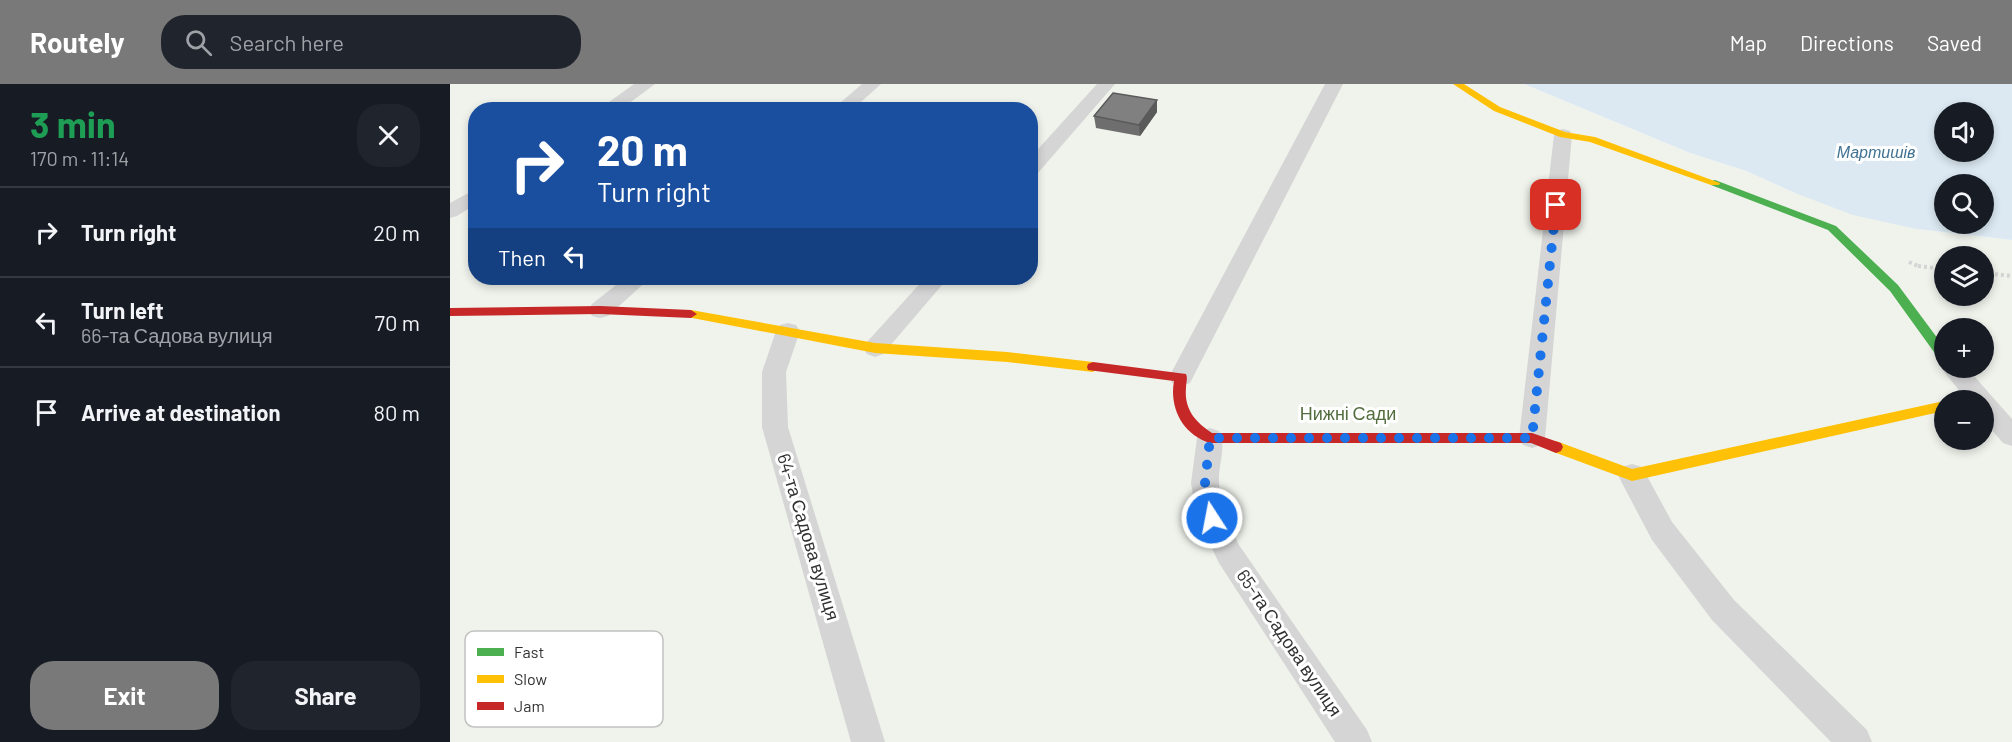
<!DOCTYPE html>
<html lang="en">
<head>
<meta charset="utf-8">
<style>
	:root { --surface:#171b24; --page:#20242c; --text:#f1f3f6; --muted:#9ea1a6; --line:#363941; --accent:#797979 }
	body { margin:0; font-family:Barlow,sans-serif; background:var(--page); color:var(--text); height:100vh; display:flex; flex-direction:column; font-size:22px; white-space:nowrap }
	* { box-sizing:border-box; margin:0 }
	p { font-size:20px; color:var(--muted) }
	.icon { flex:none; width:33px; height:33px; fill:none; stroke:currentColor; stroke-width:2; stroke-linecap:round; stroke-linejoin:round }
	.map { position:relative; flex:1; overflow:hidden }
	.details { display:flex; flex-direction:column; background:var(--surface); width:450px }
	.details>* { flex:none }
	.banner { position:absolute; left:18px; top:18px; width:570px; height:183px; border-radius:24px; box-shadow:0 3px 9px #0003; background:#1a4fa0; color:#fff; overflow:hidden }
	.controls { position:absolute; left:1484px; top:18px; display:grid; gap:12px }
	.controls a { display:grid; place-items:center; width:60px; height:60px; border-radius:50%; background:var(--surface); box-shadow:0 3px 9px #0003; font-size:30px }
	.pin { position:absolute; display:grid; place-items:center; width:51px; height:51px; color:#fff; margin:-26px; border-radius:12px; box-shadow:0 3px 9px #0006 }
	.me { position:absolute; width:66px; margin:-33px; rotate:349deg; stroke-linejoin:round; filter:drop-shadow(0 0 4px #0008) }
	.turn { display:flex; align-items:center; gap:21px; height:126px; padding:0 30px; font-size:27px }
	.turn .icon { width:78px; height:78px; stroke-width:2.5 }
	.turn b { display:block; font-size:42px; line-height:51px }
	.then { display:flex; align-items:center; height:57px; padding:0 30px; background:#0003; gap:12px; font-size:22px }
	.round { display:grid; place-items:center; flex:none; width:63px; height:63px; border-radius:24px; background:var(--page) }
	.summary { display:flex; align-items:center; justify-content:space-between; height:102px; padding:0 30px }
	h1 { font-size:36px; font-weight:700; line-height:45px; color:#1e9e55 }
	.cta { display:flex; gap:12px; margin-top:auto; padding:12px 30px }
	.cta a { flex:1; height:69px; border-radius:24px; background:var(--accent); color:#fff; font-size:24px; font-weight:700; line-height:69px; text-align:center }
	.cta a+a { background:var(--page); color:var(--text) }
	ul { padding:0; list-style:none }
	li { display:flex; align-items:center; gap:18px; height:90px; padding:0 30px; border-top:2px solid var(--line) }
	li div { flex:1 }
	li b { display:block; font-size:22px }
	li em { font-style:normal }
	header { display:flex; align-items:center; gap:36px; box-sizing:border-box; height:84px; padding:0 30px; background:var(--accent); color:#fff }
	header strong { font-size:28px }
	nav { display:flex; gap:33px; margin-inline-start:auto; font-size:21px }
	.search { width:420px; height:54px; background:var(--page); display:flex; align-items:center; gap:15px; box-sizing:border-box; padding:0 21px; border-radius:24px; color:var(--muted); font-size:22px }
	main { display:flex; flex:1; min-height:0 }
	.map>svg:first-child { display:block }
</style>
</head>
<body>
<header>
<strong>Routely</strong>
<div class="search"><svg class="icon" aria-label="search" viewBox="0 0 24 24"><circle cx="10" cy="10" r="6"/><path d="M15 15l6 6"/></svg>Search here</div>
<nav><a>Map</a><a>Directions</a><a>Saved</a></nav>
</header>
<main>
<section class="details">
<div class="summary"><div><h1>3 min</h1><p>170 m · 11:14</p></div><a class="round"><svg class="icon" aria-label="close" viewBox="0 0 24 24"><path d="M6 6l12 12M18 6L6 18"/></svg></a></div>
<ul>
<li><svg class="icon" aria-label="right" viewBox="0 0 24 24"><path d="M7 20v-9h11M14 6l5 5-5 5"/></svg><div><b>Turn right</b></div><em>20 m</em></li>
<li><svg class="icon" aria-label="left" viewBox="0 0 24 24"><path d="M17 20v-9H6M10 6l-5 5 5 5"/></svg><div><b>Turn left</b><p>66-та Садова вулиця</p></div><em>70 m</em></li>
<li><svg class="icon" aria-label="arrive" viewBox="0 0 24 24"><path d="M6 21V4h12l-3 4 3 4H6"/></svg><div><b>Arrive at destination</b></div><em>80 m</em></li>
</ul>
<div class="cta"><a>Exit</a><a>Share</a></div>
</section>
<div class="map">
<svg width="1562" height="658" viewBox="0 0 1562 658">
	<rect width="100%" height="100%" fill="#fff"/>
	<path fill="#f0f3ec" fill-rule="evenodd" d="M 0,0 L 1074,0 L 1240,69 L 1296,87 L 1345,109 L 1466,145 L 1562,156 L 1562,658 L 0,658 ZM 26,26 L 580,26 L 580,194 L 26,194 ZM 1494,172 L 1533,172 L 1533,212 L 1494,212 ZM 1494,244 L 1533,244 L 1533,284 L 1494,284 ZM 1494,316 L 1533,316 L 1533,356 L 1494,356 Z"/>
	<path fill="#dce9f2" fill-rule="evenodd" d="M 1074,0 L 1562,0 L 1562,156 L 1466,145 L 1403,131 L 1345,109 L 1296,87 L 1240,69 ZM 1494,28 L 1533,28 L 1533,68 L 1494,68 ZM 1494,100 L 1533,100 L 1533,140 L 1494,140 Z"/>
	<g fill="none" stroke-linecap="round" stroke-linejoin="round">
		<g stroke="#d4d4d4" stroke-width="4" stroke-dasharray="3 3" stroke-linecap="butt">
			<polyline points="1459,178 1468,182"/>
			<polyline points="1468,182 1494,185"/>
			<polyline points="1533,189 1562,192"/>
		</g>
		<g fill="#d5d5d5" fill-rule="evenodd">
			<polygon points="184,0 205,0 170,26 148,26"/>
			<polygon points="412,0 431,0 402,26 382,26"/>
			<polygon points="647,0 665,0 587,90 580,92 580,74"/>
			<polygon points="875,0 893,0 740,299 731,302 722,299 719,293"/>
			<polygon points="1113,45 1120,47 1122,51 1095,354 1091,361 1082,364 1073,361 1069,354 1104,51 1106,47"/>
			<polygon points="26,105 26,120 7,132 0,134 0,119"/>
			<polygon points="175,194 200,194 158,232 150,234 142,232 139,226 142,220"/>
			<polygon points="475,194 498,194 433,270 425,273 417,270 413,264 417,258"/>
			<polygon points="338,239 346,241 350,247 336,288 338,343 435,658 401,658 312,343 312,288 326,247 330,241"/>
			<polygon points="1494,278 1494,284 1517,284 1562,335 1562,362 1553,359 1533,336 1533,316 1517,316 1491,284"/>
			<path d="M 760,344 L 769,347 C 777,362 768,381 769,398 C 769,421 779,441 789,461 L 917,646 L 922,658 L 885,658 L 769,479 L 747,434 L 741,399 L 747,354 L 751,347 Z"/>
			<polygon points="1182,380 1192,383 1222,438 1284,516 1417,646 1422,658 1381,658 1262,536 1202,456 1172,399 1168,391 1172,383"/>
		</g>
		<polygon fill="#4caf50" fill-rule="evenodd" points="1265,96 1386,142 1448,201 1494,263 1494,277 1489,275 1440,207 1378,146 1261,101 1261,97"/>
		<g fill="#ffc107" fill-rule="evenodd">
			<polygon points="1003,0 1014,0 1050,23 1115,48 1145,53 1270,99 1269,101 1261,101 1140,58 1110,53 1044,27"/>
			<polygon points="241,226 425,259 557,268 643,278 649,283 643,288 557,278 425,269 237,233 235,230"/>
			<polygon points="1494,317 1494,327 1182,397 1101,367 1099,363 1101,359 1106,357 1182,385"/>
		</g>
		<g fill="#c62828" fill-rule="evenodd">
			<polygon points="150,222 241,226 247,230 241,234 150,230 0,232 0,224"/>
			<path d="M 643,278 L 736,290 C 738,295 736,298 736,304 C 734,325 745,338 762,349 L 1082,349 L 1111,359 L 1113,363 L 1111,367 L 1106,369 L 1081,359 L 760,359 C 733,351 719,324 724,297 L 638,286 L 637,283 L 638,280 Z"/>
		</g>
	</g>
	<polygon fill="#6e6e6e" points="707,16 707,28 690,52 646,44 644,32"/>
	<polygon fill="#5a5a5a" points="707,16 707,28 690,52 689,41"/>
	<polygon fill="#808080" stroke="#5a5a5a" stroke-width="1.5" points="663,9 707,16 689,41 644,32"/>
	<g fill="none" stroke-linecap="round" stroke-linejoin="round">
		<polyline stroke="#1a73e8" stroke-width="10" stroke-dasharray="0 18" points="762,434 755,399 760,354 1082,354 1106,121"/>
	</g>
	<g text-anchor="middle" stroke-width="6" stroke-linejoin="round" paint-order="stroke">
		<g font-size="16" font-style="italic" fill="#407293" stroke="#fff">
			<text x="1426" y="74">Мартишів</text>
		</g>
		<g font-size="18" fill="#546d3f" stroke="#fff">
			<text x="898" y="336">Нижні Сади</text>
		</g>
		<g font-size="18" fill="#313131" stroke="#fff">
			<text transform="translate(358 453) rotate(73)" y="6">64-та Садова вулиця</text>
			<text transform="translate(839 559) rotate(56)" y="6">65-та Садова вулиця</text>
		</g>
	</g>
	<rect x="15" y="547" width="198" height="96" rx="9" fill="#fff" stroke="#c1c1c1" stroke-width="1.5"/>
	<rect x="27" y="564" width="27" height="8" fill="#4caf50"/>
	<rect x="27" y="591" width="27" height="8" fill="#ffc107"/>
	<rect x="27" y="618" width="27" height="8" fill="#c62828"/>
	<g font-size="16" fill="#313131">
		<text x="64" y="574">Fast</text>
		<text x="64" y="601">Slow</text>
		<text x="64" y="628">Jam</text>
	</g>
</svg>
<div class="controls">
<a><svg class="icon" aria-label="sound" viewBox="0 0 24 24"><path d="M4 9h4l5-4v14l-5-4H4zM17 9q2 3 0 6"/></svg></a>
<a><svg class="icon" aria-label="search" viewBox="0 0 24 24"><circle cx="10" cy="10" r="6"/><path d="M15 15l6 6"/></svg></a>
<a><svg class="icon" aria-label="layers" viewBox="0 0 24 24"><path d="M12 4l9 5-9 5-9-5zM3 14l9 5 9-5"/></svg></a>
<a>+</a>
<a>−</a>
</div>
<div class="pin" style="left:1106px;top:121px;background:#d93025"><svg class="icon" aria-label="arrive" viewBox="0 0 24 24"><path d="M6 21V4h12l-3 4 3 4H6"/></svg></div>
<svg class="me" style="left:762px;top:434px" viewBox="-20 -20 40 40"><circle r="17" fill="#1a73e8" stroke="#fff" stroke-width="3"/><path d="M0-11L8 9 0 5-8 9z" fill="#fff"/></svg>
<div class="banner">
<div class="turn"><svg class="icon" aria-label="right" viewBox="0 0 24 24"><path d="M7 20v-9h11M14 6l5 5-5 5"/></svg><div><b>20 m</b>Turn right</div></div>
<div class="then">Then<svg class="icon" aria-label="left" viewBox="0 0 24 24"><path d="M17 20v-9H6M10 6l-5 5 5 5"/></svg></div>
</div>
</div>
</main>
</body>
</html>
